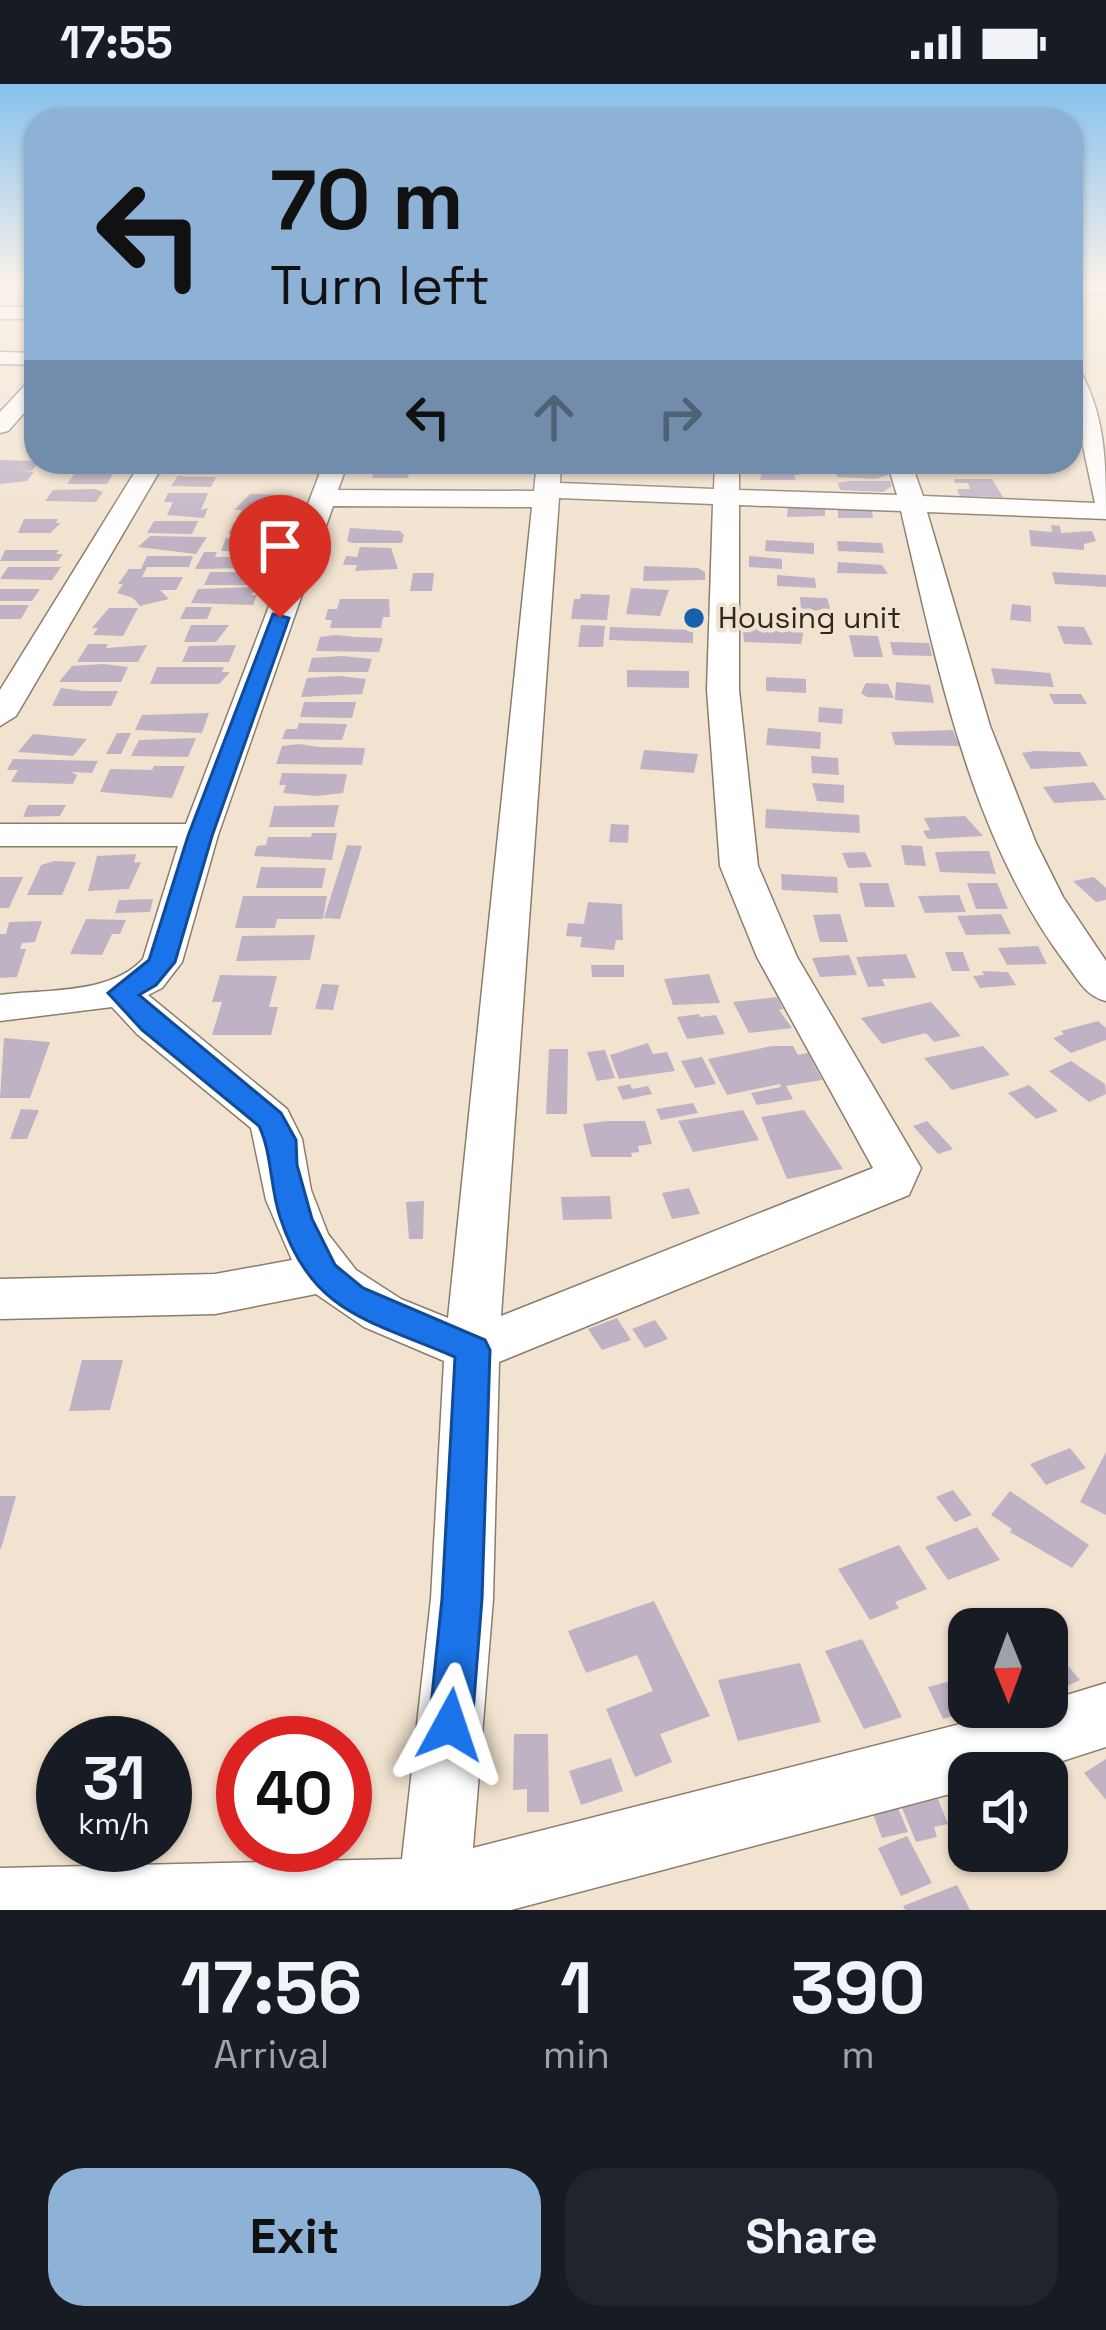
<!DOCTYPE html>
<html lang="en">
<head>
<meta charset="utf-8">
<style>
	:root { --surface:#171b24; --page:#20242c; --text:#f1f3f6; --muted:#9ea1a6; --accent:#8eb1d6 }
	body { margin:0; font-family:"Space Grotesk",sans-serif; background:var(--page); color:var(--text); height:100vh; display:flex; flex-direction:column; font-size:45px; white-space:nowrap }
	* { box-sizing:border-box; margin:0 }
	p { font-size:39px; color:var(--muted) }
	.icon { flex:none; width:66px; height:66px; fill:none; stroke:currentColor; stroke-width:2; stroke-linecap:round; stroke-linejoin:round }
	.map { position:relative; height:1826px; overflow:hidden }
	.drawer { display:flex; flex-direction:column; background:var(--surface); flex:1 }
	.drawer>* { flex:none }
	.hud { position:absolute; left:24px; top:24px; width:1059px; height:366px; border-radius:36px; box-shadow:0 3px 9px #0004; background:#8eb1d6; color:#111; overflow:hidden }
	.needle { width:78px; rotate:179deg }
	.controls { position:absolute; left:948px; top:1524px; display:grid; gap:24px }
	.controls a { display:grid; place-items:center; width:120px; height:120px; border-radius:24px; background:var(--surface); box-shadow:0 3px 9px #0004; font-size:60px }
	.speed { position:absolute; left:36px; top:1632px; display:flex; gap:24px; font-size:60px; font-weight:700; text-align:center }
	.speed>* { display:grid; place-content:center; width:156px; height:156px; border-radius:50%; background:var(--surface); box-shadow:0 3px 9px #0004; line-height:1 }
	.speed small { font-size:30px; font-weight:400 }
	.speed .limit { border:18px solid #d22; background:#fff; color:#111 }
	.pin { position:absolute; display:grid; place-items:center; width:102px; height:102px; color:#fff; margin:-123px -51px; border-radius:50% 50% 50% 0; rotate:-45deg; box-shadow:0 0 12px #0007 }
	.pin .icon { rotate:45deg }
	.me { position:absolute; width:132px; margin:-66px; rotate:5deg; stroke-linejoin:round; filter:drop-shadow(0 0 9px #0008) }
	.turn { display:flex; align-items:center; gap:42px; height:252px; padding:0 48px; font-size:54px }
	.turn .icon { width:156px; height:156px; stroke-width:2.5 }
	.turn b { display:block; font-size:84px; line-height:102px }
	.lanes { display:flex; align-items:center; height:114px; padding:0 48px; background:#0003; justify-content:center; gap:60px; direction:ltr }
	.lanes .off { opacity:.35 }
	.eta { display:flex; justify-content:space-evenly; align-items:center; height:204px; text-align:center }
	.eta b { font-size:72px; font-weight:600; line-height:84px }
	.cta { display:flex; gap:24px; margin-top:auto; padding:24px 48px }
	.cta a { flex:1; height:138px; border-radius:36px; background:var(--accent); color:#111; font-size:48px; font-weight:600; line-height:138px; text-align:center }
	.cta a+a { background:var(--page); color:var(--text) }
	.status { display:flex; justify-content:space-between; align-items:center; height:84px; padding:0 60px; background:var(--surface); direction:ltr }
	.status svg { height:33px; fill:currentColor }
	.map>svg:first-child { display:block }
</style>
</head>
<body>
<div class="status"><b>17:55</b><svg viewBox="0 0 49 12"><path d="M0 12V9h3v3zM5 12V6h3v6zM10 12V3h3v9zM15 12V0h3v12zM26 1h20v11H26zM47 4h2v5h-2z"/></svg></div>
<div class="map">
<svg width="1106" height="1826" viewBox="0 0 1106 1826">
	<rect width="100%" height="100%" fill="#f2e3d0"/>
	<g fill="#bfb2c4">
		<polygon points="0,376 36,377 39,378 32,387 16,386 34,388 27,397 0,400"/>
		<polygon points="185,378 246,378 242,386 227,389 179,388"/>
		<polygon points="269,378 309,378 305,387 265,387"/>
		<polygon points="757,383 792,384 799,391 794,391 796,396 760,396 762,388"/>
		<polygon points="375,385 410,385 408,394 372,394"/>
		<polygon points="886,386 888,391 875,395 837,393 836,387"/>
		<polygon points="75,389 113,390 107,400 67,400"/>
		<polygon points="178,392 190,393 216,393 211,403 171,402"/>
		<polygon points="954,395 992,395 1003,413 960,412 957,405 970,405 968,399 955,399"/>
		<polygon points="849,397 890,397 892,402 883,408 840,406 838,399"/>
		<polygon points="95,405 103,408 96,418 45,417 53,406"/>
		<polygon points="168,409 208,409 201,426 208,424 204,434 167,431 173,418 164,418"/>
		<polygon points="250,410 292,411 286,421 294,421 287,434 236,435 242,426 234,426"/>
		<polygon points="788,421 825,423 825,432 787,433"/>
		<polygon points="855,422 872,426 873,434 838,434 838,423"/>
		<polygon points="24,435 58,435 56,439 61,439 50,449 18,449"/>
		<polygon points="154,437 198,437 192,450 147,449"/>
		<polygon points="234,438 285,439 280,451 228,450"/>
		<polygon points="1051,441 1060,442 1061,449 1092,447 1096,457 1084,460 1084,466 1031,462 1029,446 1052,448"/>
		<polygon points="350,444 400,447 404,451 402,459 352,459 347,457"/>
		<polygon points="150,452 207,453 196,470 138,463"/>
		<polygon points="226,454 280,454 281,461 279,467 221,467"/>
		<polygon points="766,456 814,459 814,470 765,467"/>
		<polygon points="837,457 882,459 884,469 838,467"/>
		<polygon points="360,463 391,464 398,485 355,487 357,481 343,481 346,472 357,473"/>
		<polygon points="5,466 59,466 56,470 63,470 58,477 0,477"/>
		<polygon points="204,468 217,468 215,473 259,473 257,477 262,477 260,484 195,485"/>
		<polygon points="147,472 193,472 189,483 147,483 142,493 183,493 176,506 160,506 169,515 140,522 133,514 117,509 123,500 118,500 129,485 141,485"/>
		<polygon points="749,472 782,475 782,485 749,483"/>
		<polygon points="838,478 882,481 888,490 837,489"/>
		<polygon points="644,482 698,484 705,488 705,496 643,497"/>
		<polygon points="8,483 61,483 52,496 0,495"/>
		<polygon points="210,488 264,488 263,495 261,501 204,501"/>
		<polygon points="1052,488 1106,491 1106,503 1055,500"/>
		<polygon points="413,489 434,489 432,507 410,507"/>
		<polygon points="777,491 815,494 816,504 777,502"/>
		<polygon points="259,503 251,511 257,511 253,521 191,519 198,505"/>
		<polygon points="631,504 669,506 660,532 626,530"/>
		<polygon points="0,505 40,505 32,517 0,517"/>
		<polygon points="581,510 610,511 607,536 571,535 574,515 580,515"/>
		<polygon points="800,513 827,514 831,527 801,526"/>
		<polygon points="340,515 389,515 390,533 383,533 381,544 330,544 332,536 325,536 328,525 337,525"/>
		<polygon points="1012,520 1031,522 1031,538 1010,536"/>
		<polygon points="0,521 29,521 21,535 0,535"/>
		<polygon points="186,523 212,523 207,535 180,535"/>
		<polygon points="109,524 138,524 123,552 93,551 98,544 92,544"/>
		<polygon points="886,532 899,533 904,547 857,546 854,534"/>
		<polygon points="755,533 798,535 799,545 804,545 801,560 744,558 743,546 756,546"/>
		<polygon points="191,541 229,541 216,558 184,558"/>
		<polygon points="581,541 605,542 603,563 578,563"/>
		<polygon points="1057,542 1084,543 1093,561 1064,560"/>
		<polygon points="610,543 693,546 693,559 609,556"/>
		<polygon points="335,551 356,553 383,554 379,568 316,567 320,553"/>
		<polygon points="849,551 878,552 883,573 854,573"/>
		<polygon points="890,558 929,559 932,572 893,571"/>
		<polygon points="88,560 108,560 106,564 147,561 138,578 77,578"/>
		<polygon points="236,561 229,578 182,578 189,562"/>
		<polygon points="342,572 372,575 368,588 308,588 312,574"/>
		<polygon points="103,580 128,583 121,598 59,598 72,582"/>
		<polygon points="157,583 224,583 222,588 230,588 219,600 150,600"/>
		<polygon points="991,584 1050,589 1054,603 995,600"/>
		<polygon points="627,586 689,587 689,604 627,603"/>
		<polygon points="340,592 366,595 362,610 301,613 307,594"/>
		<polygon points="766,593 806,595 806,609 766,607"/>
		<polygon points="896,598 930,601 934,619 895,616"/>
		<polygon points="866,599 888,600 894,614 867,613 861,609"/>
		<polygon points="61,604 84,607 118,607 111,622 52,622"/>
		<polygon points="1049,610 1081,610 1087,620 1054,620"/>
		<polygon points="304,618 356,618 352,634 300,633"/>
		<polygon points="819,623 843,625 842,640 818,638"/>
		<polygon points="209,629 202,649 135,646 142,631"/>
		<polygon points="299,639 347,640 342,656 282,655 286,645 297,645"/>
		<polygon points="768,644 821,648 820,665 766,661"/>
		<polygon points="953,646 959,662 895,661 891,648"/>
		<polygon points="117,649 131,649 121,670 106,670"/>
		<polygon points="33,650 87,655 73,672 18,668"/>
		<polygon points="196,654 188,673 131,672 139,656"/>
		<polygon points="299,660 319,663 365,664 362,681 276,680 282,662"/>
		<polygon points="644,666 698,670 694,689 640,685"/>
		<polygon points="1035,667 1080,668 1088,682 1031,685 1022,669"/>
		<polygon points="811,672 838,674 839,691 812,689"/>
		<polygon points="13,675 98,677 92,689 71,688 77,691 73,700 11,698 18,686 7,686"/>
		<polygon points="154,682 185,682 172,714 100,708 110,685 152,686"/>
		<polygon points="282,689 347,690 343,709 317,712 283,709 286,701 279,701"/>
		<polygon points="1094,698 1106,716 1054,719 1043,703"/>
		<polygon points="812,699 844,701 844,719 817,717"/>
		<polygon points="28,721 66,721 60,732 23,733"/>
		<polygon points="339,721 334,743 269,743 274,722"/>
		<polygon points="766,725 859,731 860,749 765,744"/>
		<polygon points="965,732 983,752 928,755 923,747 930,746 924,734"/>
		<polygon points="611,740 629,741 628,759 609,758"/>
		<polygon points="312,749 337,749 332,776 254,772 257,762 266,761 268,753 311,753"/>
		<polygon points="347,761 362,762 340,835 324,834"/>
		<polygon points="901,761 922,762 926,782 905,781"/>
		<polygon points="972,767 989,767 996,790 940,788 935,768"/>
		<polygon points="865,768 872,783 848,784 842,769"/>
		<polygon points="136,770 134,779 141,778 129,805 88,807 97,772"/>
		<polygon points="54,777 76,778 62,811 27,811 41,781"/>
		<polygon points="261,783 326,784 322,804 256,804"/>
		<polygon points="781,790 837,793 838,809 782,806"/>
		<polygon points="0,793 23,793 9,824 0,824"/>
		<polygon points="1094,793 1106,804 1106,816 1096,818 1073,797"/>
		<polygon points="859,799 888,799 895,823 865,823"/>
		<polygon points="967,799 997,799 1008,825 976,825"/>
		<polygon points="959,811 966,828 925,829 918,812"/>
		<polygon points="243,812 327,812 323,835 277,835 275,844 235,844"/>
		<polygon points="153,815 150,828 115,829 119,816"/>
		<polygon points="588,818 622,820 623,856 616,856 614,866 580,863 582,853 566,852 568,839 584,840"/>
		<polygon points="840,830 848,858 820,858 813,831"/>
		<polygon points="1001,830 1011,850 966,851 957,832"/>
		<polygon points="86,835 126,836 120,850 112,850 102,871 70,870"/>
		<polygon points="42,837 35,858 22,859 20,865 26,865 17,893 0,894 0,850 6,850 9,838"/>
		<polygon points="315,851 310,876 236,877 242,852"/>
		<polygon points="1038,862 1047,880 1007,881 998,864"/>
		<polygon points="945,868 963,868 970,887 952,887"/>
		<polygon points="906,870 916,894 882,895 885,902 868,903 856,873"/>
		<polygon points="849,871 857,891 820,893 812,874"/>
		<polygon points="591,881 624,881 624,893 592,893"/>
		<polygon points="982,887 1008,888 1016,901 980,904 973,892 984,891"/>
		<polygon points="709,890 720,919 673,921 664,895"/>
		<polygon points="220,891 277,892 269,923 278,923 271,951 212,951 222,918 212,918"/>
		<polygon points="322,900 339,901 333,926 315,925"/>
		<polygon points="777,913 783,925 779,926 792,944 749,949 733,918"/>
		<polygon points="931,918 961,952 934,958 926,949 882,960 861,934"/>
		<polygon points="699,930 700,933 716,931 725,950 687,955 677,933"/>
		<polygon points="1098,937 1106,944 1106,956 1071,969 1053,954 1064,950 1061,947"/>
		<polygon points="4,954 50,958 30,1014 0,1014"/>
		<polygon points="648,959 653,970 667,968 675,987 619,995 610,971"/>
		<polygon points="772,962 793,962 798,971 808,969 822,996 786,1002 793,1015 757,1021 751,1009 781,1003 780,1000 727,1011 708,975"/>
		<polygon points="983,962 1010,991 952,1006 924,974"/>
		<polygon points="549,965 568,965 567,1030 546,1030"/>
		<polygon points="605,966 615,994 597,997 587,968"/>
		<polygon points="702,973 716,1000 695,1004 681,977"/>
		<polygon points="1071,977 1105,1000 1106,1010 1089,1018 1049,987"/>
		<polygon points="630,1000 632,1005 648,1002 652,1010 623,1016 617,1003"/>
		<polygon points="1029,1001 1058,1027 1036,1035 1008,1009"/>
		<polygon points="693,1019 698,1029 661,1036 656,1025"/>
		<polygon points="21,1025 39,1026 27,1055 10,1055"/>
		<polygon points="743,1026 759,1056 693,1068 678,1037"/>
		<polygon points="804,1026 843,1085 787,1095 761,1033"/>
		<polygon points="607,1037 645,1037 652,1060 638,1062 639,1068 631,1069 632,1073 591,1073 583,1040"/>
		<polygon points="927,1037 953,1065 938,1070 913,1042"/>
		<polygon points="689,1104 700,1130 672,1135 662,1109"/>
		<polygon points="610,1112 612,1135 563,1136 561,1113"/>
		<polygon points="424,1117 423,1155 409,1155 406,1118"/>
		<polygon points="617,1234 631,1256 602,1266 588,1245"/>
		<polygon points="655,1236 668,1255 645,1264 632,1245"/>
		<polygon points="82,1276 123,1276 110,1326 69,1327"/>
		<polygon points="1070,1364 1086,1384 1046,1401 1030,1380"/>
		<polygon points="1106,1368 1106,1431 1080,1418"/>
		<polygon points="953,1406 972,1431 955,1438 936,1413"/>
		<polygon points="1010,1407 1089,1461 1072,1484 1010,1448 1012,1445 991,1431"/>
		<polygon points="0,1412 16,1412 1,1465 0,1465"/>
		<polygon points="977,1443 1000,1476 948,1496 925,1463"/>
		<polygon points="899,1461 927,1505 895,1518 899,1524 870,1536 838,1485"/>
		<polygon points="654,1517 710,1632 660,1650 672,1678 635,1693 606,1625 653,1607 637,1571 586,1589 568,1547"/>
		<polygon points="862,1555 902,1633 864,1645 825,1567"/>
		<polygon points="800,1579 821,1638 738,1657 718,1596"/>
		<polygon points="1069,1583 1080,1596 1053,1609 1047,1595"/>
		<polygon points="969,1592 969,1623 980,1624 943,1635 928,1603"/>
		<polygon points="514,1650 548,1650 549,1728 527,1728 527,1705 513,1706"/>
		<polygon points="611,1674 623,1707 581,1721 569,1687"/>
		<polygon points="1106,1675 1106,1716 1084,1689"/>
		<polygon points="938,1715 948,1740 934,1743 937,1753 916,1758 902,1724"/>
		<polygon points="898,1724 908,1748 882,1754 873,1730"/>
		<polygon points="907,1752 932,1799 901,1812 878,1764"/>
		<polygon points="957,1801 970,1826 905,1826 903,1822"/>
	</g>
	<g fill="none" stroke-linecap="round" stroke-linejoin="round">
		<g stroke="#8a7d6c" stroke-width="3">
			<g id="minor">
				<polygon points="1071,201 1106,201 1106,211 1071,210"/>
				<rect x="0" y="223" width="36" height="12"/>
				<polygon points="0,268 36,269 36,281 0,280"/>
				<path d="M 1071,281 L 1078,283 C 1106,331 1106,379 1106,435 L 927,428 L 990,642 L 1036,759 L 1063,813 L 1106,877 L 1106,917 C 1086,912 1079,897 1067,881 C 970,754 937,580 901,427 L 739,421 L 739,606 L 758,782 L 797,873 L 921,1084 L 909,1111 L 499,1278 L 493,1515 L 473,1764 L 1027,1623 L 1047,1623 L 1047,1617 L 1106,1599 L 1106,1663 L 1025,1689 L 969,1689 L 969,1705 L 511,1826 L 0,1826 L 0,1784 L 402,1775 L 431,1515 L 444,1277 L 364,1243 L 316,1210 L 215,1230 L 0,1235 L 0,1195 L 215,1190 L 292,1176 L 266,1116 L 251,1044 L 137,950 L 112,923 L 0,937 L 0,911 C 45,905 110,911 143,875 L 178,762 L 0,762 L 0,740 L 186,740 L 324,378 L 348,378 L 338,406 L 534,407 L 537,378 L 561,378 L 560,399 L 714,405 L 715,378 L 739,378 L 739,406 L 897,411 L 887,378 L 911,378 L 923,412 L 1095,419 L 1071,306 ZM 559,414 L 713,420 L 707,606 L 720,782 L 757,873 L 873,1084 L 501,1232 ZM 333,422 L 532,423 L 448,1234 L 401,1215 L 356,1186 L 328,1150 L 311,1106 L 302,1055 L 287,1025 L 148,911 L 162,904 L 182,878 L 218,751 Z"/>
				<polygon points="36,296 36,316 8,347 0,349 0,328 28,298"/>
				<polygon points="141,378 165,378 16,632 0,642 0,606"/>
			</g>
		</g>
		<use href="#minor" fill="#fff" fill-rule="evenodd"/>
	</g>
	<linearGradient id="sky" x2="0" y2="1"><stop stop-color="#87c1ee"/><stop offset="0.44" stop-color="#f9f2ea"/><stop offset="1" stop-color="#f9f2ea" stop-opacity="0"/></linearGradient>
	<rect width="1106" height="457" fill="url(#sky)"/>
	<path fill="#1a73e8" stroke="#114b97" stroke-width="3" d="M 273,530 L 289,534 L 212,752 L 175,878 L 156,901 L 139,911 L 281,1029 L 296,1056 L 297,1081 L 312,1135 L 335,1181 L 363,1204 L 485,1256 L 490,1266 L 482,1515 L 472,1641 L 466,1656 L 450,1662 L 435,1656 L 429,1641 L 442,1515 L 455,1273 C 370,1236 311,1230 280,1133 C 270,1104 272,1069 259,1042 L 142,946 L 108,909 L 149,876 L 188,752 Z"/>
	<circle fill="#1560af" stroke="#f2e3d0" stroke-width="4.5" cx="694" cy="534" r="12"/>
	<g text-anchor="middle" stroke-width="9" stroke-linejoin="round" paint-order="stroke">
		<g font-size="30" fill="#2e2821" stroke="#f2e3d0" text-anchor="start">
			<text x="718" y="544">Housing unit</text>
		</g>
	</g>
</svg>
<div class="controls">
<a><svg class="needle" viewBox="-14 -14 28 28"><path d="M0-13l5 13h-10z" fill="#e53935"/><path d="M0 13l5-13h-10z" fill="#9ea1a6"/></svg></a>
<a><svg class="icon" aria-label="sound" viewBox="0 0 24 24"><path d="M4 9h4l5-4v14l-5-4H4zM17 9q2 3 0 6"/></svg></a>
</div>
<div class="speed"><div>31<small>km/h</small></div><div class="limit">40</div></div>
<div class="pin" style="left:280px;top:534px;background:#d93025"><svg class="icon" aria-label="arrive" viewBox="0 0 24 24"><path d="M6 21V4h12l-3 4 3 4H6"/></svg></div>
<svg class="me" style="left:450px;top:1641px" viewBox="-20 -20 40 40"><path d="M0-17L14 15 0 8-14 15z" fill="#1a73e8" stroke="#fff" stroke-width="4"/></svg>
<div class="hud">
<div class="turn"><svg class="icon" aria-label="left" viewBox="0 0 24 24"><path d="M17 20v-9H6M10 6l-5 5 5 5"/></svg><div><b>70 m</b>Turn left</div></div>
<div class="lanes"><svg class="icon" aria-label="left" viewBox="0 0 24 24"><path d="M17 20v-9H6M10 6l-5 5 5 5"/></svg><svg class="icon off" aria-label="ahead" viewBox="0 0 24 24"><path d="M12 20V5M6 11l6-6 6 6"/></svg><svg class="icon off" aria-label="right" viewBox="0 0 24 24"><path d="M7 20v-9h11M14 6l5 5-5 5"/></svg></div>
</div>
</div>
<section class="drawer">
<div class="eta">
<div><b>17:56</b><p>Arrival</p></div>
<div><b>1</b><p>min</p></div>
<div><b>390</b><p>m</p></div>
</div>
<div class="cta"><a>Exit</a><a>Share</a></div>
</section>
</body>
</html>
